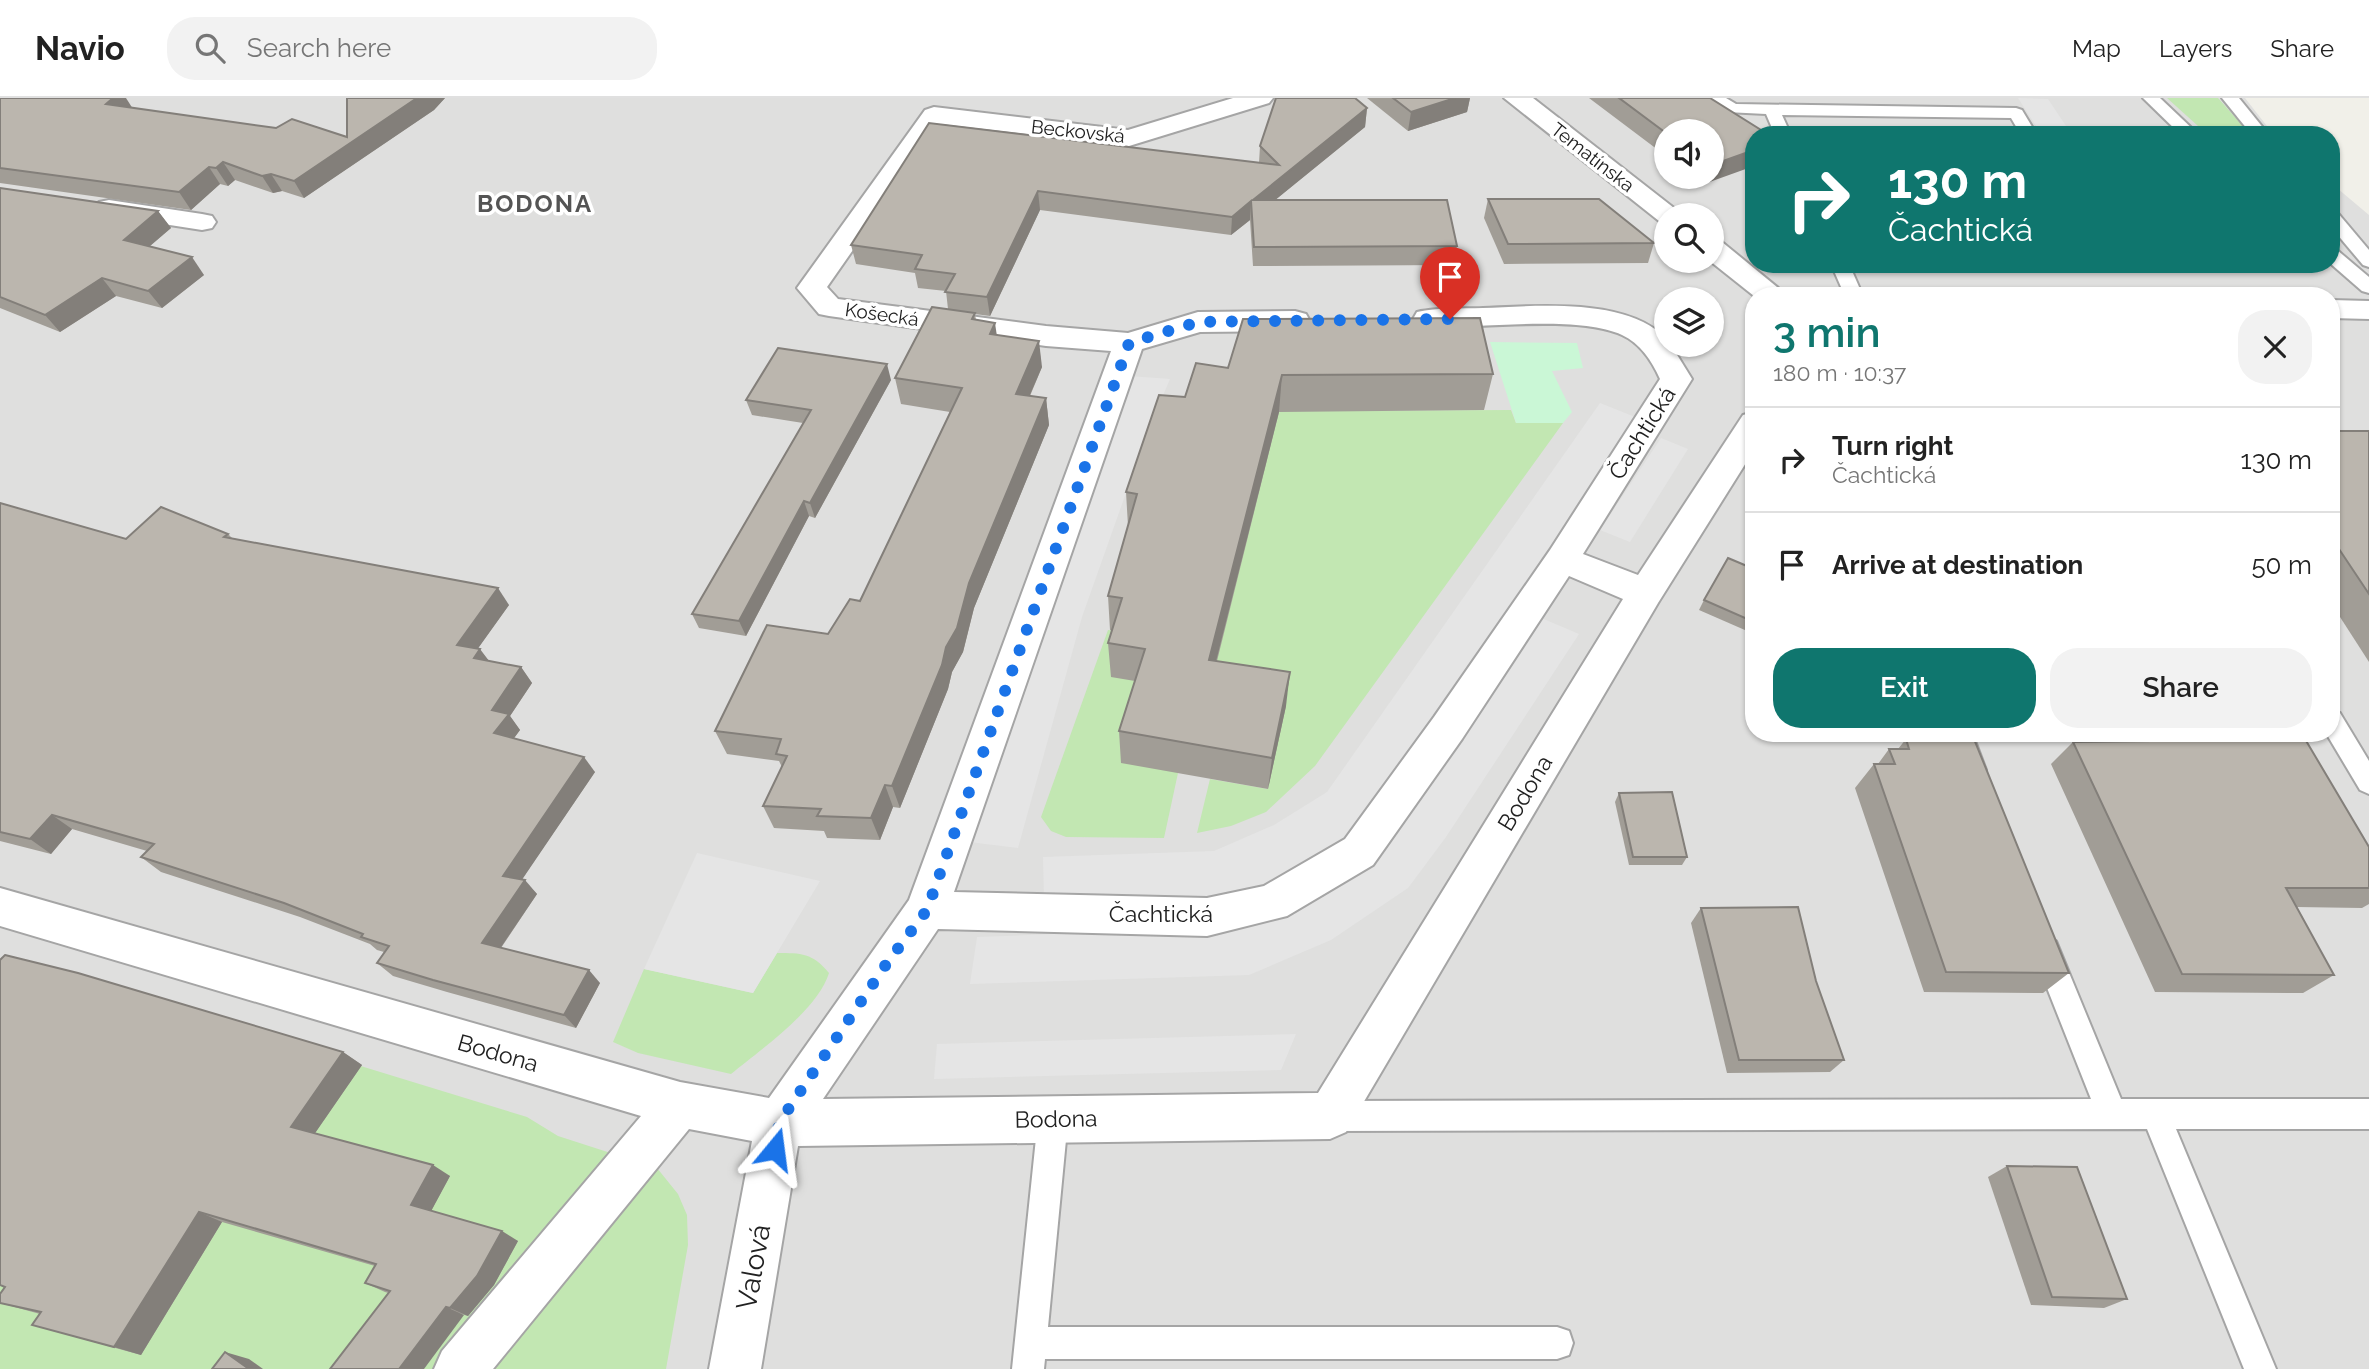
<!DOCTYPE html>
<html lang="en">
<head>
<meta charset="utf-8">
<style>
	:root { --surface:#fff; --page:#f2f2f2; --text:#222; --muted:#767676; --line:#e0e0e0; --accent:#0f766e }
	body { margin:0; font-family:Raleway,sans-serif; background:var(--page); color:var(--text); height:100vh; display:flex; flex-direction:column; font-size:26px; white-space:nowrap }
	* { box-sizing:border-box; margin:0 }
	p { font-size:23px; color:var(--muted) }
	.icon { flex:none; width:38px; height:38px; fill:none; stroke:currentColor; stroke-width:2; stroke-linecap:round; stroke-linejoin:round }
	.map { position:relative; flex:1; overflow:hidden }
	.panel { position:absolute; left:1745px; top:189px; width:595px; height:455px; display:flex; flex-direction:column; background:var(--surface); border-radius:28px; box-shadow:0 2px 5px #0004 }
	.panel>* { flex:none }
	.banner { position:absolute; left:1745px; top:28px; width:595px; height:147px; border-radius:28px; box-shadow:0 2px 5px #0004; background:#0f766e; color:#fff; overflow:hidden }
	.buttons { position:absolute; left:1654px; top:21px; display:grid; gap:14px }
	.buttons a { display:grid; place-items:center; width:70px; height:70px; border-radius:50%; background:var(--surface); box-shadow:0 2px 5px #0004; font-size:35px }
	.pin { position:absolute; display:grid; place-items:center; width:60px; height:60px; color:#fff; margin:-72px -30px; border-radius:50% 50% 50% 0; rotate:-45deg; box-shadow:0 0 7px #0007 }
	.pin .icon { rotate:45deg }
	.me { position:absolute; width:77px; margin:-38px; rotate:16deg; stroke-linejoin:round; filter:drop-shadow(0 0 5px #0008) }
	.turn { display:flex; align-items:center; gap:24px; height:147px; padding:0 28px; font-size:32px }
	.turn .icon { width:91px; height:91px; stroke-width:2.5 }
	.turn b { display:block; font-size:49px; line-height:60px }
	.round { display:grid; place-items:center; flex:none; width:74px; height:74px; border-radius:28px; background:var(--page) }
	.overview { display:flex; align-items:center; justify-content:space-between; height:119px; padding:0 28px }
	h1 { font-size:42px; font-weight:600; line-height:52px; color:var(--accent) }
	.button { display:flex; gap:14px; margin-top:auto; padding:14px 28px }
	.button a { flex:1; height:80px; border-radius:28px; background:var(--accent); color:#fff; font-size:28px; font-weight:600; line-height:80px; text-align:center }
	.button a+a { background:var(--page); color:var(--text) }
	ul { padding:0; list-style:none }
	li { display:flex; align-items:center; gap:21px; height:105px; padding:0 28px; border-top:2px solid var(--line) }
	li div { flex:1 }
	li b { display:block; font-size:26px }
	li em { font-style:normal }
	header { display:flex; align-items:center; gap:42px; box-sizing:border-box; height:98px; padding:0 35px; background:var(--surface); border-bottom:2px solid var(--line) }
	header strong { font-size:33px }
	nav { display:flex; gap:38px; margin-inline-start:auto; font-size:24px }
	.search { width:490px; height:63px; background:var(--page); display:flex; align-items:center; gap:18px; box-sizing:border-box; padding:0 24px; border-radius:28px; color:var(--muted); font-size:26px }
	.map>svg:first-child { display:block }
</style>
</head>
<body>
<header>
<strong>Navio</strong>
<div class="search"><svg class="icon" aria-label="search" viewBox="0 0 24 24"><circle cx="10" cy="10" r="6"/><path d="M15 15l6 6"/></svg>Search here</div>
<nav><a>Map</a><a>Layers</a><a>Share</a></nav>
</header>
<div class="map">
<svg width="2369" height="1271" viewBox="0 0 2369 1271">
	<rect width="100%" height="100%" fill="#f1f0e9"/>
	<path fill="#dfdfde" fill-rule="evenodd" d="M 0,0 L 2245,0 L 2274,37 L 1754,37 L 1754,166 L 2331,166 L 2331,85 L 2369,117 L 2369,1271 L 0,1271 ZM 1666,33 L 1712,33 L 1712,79 L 1666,79 ZM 1666,117 L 1712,117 L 1712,163 L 1666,163 ZM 1754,198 L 2331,198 L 2331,635 L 1754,635 ZM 1666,201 L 1712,201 L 1712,247 L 1666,247 Z"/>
	<g fill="#c2e7b2">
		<polygon points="2167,0 2218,0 2251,37 2208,37"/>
		<polygon points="1511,312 1516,325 1563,325 1315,668 1266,714 1231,728 1197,735 1210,681 1268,691 1208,595 1279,313"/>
		<polygon points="1108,532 1124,534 1146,584 1178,675 1164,740 1066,739 1051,733 1041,719"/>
		<path d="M 777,855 C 801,855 813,855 829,875 C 817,913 761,951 731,976 L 638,955 L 613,944 L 644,871 L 753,895 Z"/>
		<polygon points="0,864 266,939 527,1019 558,1038 657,1070 678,1096 687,1117 688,1147 666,1271 0,1271"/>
	</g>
	<polygon fill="#caf7d6" points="1490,244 1577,245 1583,270 1552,273 1572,314 1563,325 1516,325"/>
	<g fill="#e5e5e5">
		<polygon points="2018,0 2048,1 2072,37 2042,37"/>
		<polygon points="1129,278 1170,281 1149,330 1082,519 1018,750 961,743"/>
		<polygon points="1600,305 1635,319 1384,700 1345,739 1273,784 1207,800 1044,801 1043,759 1214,753 1274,727 1327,694"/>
		<polygon points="1661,340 1688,351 1630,444 1600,432"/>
		<polygon points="1539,519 1579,536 1446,739 1408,790 1331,842 1249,877 970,886 977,839 1236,829 1305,800"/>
		<polygon points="697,755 820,783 753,895 644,871"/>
		<polygon points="1296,936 1281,972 934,981 937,946"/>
	</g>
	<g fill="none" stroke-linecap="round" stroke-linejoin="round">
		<g stroke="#a5a5a5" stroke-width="4">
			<g id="service">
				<polygon points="1707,0 1726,0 1736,6 2016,10 2022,12 2037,37 2021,37 2011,20 1782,17 1791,37 1775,37 1766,16 1726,14"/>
				<polygon points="2143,0 2160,0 2199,37 2181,37"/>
				<polygon points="2222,0 2239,0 2269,37 2252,37"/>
				<polygon points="2331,113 2337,114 2369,152 2369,169 2363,167 2331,129"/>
				<polygon points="2331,150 2337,152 2369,179 2369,195 2362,193 2331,166"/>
				<polygon points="1831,166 1849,166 1863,198 1845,198"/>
				<polygon points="2331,612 2340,615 2369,663 2369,696 2360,692 2326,635 2331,635"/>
				<polygon points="1948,635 1972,635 1986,672 1983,679 1974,682 1965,679"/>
				<polygon points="2046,839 2056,843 2121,1001 2369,1001 2369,1031 2176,1031 2276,1271 2244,1271 2147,1031 1330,1033 1320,1028 1315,1018 1320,1008 1330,1003 2091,1001 2032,852 2036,843"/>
				<polygon points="1053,1006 1063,1011 1068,1021 1048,1229 1557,1229 1569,1233 1573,1245 1569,1257 1557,1261 1045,1261 1044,1271 1012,1271 1038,1021 1043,1011"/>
			</g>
		</g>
		<g stroke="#a5a5a5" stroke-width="4">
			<g id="minor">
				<path d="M 1233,0 L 1273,0 L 1269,5 L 1129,48 L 941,26 L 827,189 L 838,201 L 1046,228 L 1128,235 L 1198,214 L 1295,213 L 1306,216 L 1310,223 L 1306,230 L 1295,233 L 1200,234 L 1142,251 L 954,794 L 1207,800 L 1264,788 L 1345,741 L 1434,619 L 1550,452 L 1660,281 C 1652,263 1640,245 1622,237 C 1578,217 1479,230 1428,230 L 1417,228 L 1413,221 L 1417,214 C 1438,209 1461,211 1483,210 C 1535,208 1628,199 1666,241 L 1666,247 L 1671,247 L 1692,281 L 1583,456 L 1638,477 L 1743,317 L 1754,314 L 1754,352 L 1658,505 L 1346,1034 L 1330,1041 L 798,1048 L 761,1271 L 709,1271 L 752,1043 L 689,1031 L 493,1271 L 434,1271 L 442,1253 L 641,1018 L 0,828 L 0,790 L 680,984 L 769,1000 L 909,802 L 1111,253 L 1046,248 L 829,218 L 819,216 L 797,190 L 925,12 L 934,9 L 1128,32 ZM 1569,478 L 1623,501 L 1318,995 L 823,1001 L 938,831 L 1207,838 L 1287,818 L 1373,767 L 1462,641 Z"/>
				<polygon points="1504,0 1533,0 1683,117 1666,117 1666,125 1659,123"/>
				<polygon points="109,102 202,116 212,118 216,124 212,130 202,132 99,116 95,110 99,104"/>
				<polygon points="1712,141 1722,144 1788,198 1754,198 1710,163"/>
				<polygon points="2331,202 2369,203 2369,221 2331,220"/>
			</g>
		</g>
		<use href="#service" fill="#fff" fill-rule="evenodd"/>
		<use href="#minor" fill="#fff" fill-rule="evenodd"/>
	</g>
	<g fill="#a19d96">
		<polygon points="0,0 133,10 276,30 347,39 347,0 445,0 434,12 304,100 282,93 273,95 235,82 228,88 220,86 191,112 0,85"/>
		<polygon points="1367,0 1470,0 1467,14 1408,33"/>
		<polygon points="1589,0 1710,0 1769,37 1704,86 1694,79 1712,79 1712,33 1666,33 1666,58"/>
		<polygon points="1367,10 1365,29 1275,102 1457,148 1453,167 1253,168 1250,122 1231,137 1040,112 990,218 975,216 976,222 1042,269 1030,298 1046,300 1049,327 974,510 963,554 952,574 948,591 900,710 893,709 880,742 827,740 824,733 774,730 763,708 782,669 779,663 727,656 715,633 828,536 860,503 950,314 901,306 895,280 948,211 946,193 918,190 915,175 856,166 851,147 929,25 1259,65 1260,48"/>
		<polygon points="0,90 158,113 171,130 150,148 204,177 162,210 116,198 60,234 0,210"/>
		<polygon points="1488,101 1654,145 1648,165 1504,166 1484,120"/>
		<polygon points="1228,270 1493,276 1484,312 1279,314 1217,563 1286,608 1268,691 1121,665 1119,633 1135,583 1111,579 1108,545 1112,533 1110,532 1108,498 1128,428 1126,394 1185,299"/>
		<polygon points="891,282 815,420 809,418 746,538 699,530 692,516 803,325 752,317 746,302"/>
		<polygon points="2331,333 2369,333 2369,564 2331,505"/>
		<polygon points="0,405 126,441 228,436 232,440 509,507 478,550 489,563 521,569 532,585 510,618 520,632 514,640 595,674 522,781 537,796 501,850 600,885 576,930 447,894 393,878 377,865 384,854 377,852 370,846 300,819 161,774 141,759 147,753 72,731 51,756 0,743"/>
		<polygon points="1754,471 1754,536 1699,512 1704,502"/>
		<polygon points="1906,641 2069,875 2043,895 1924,894 1855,690 1874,666 1878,666 1889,651 1898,651"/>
		<polygon points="2073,644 2369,749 2369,806 2362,810 2297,809 2334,877 2303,895 2155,894 2051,666"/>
		<polygon points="1619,695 1687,759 1682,767 1629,767 1615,704"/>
		<polygon points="1701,810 1816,883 1844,962 1830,974 1727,975 1691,825"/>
		<polygon points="343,954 362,967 315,1035 450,1078 431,1113 518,1143 494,1187 468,1218 385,1194 365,1185 375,1168 222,1124 141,1257 32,1227 40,1216 0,1205 5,1189"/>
		<polygon points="2007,1068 2127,1201 2104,1210 2031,1207 1988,1079"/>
	</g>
	<g fill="#837f7a">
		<polygon points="113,0 126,0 133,11 106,6"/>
		<polygon points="417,0 445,0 434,12 304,100 294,83"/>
		<polygon points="1455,0 1470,0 1467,14 1408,33 1411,14"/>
		<polygon points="1367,10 1365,29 1252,121 1253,102"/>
		<polygon points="1754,52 1754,68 1704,86 1706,79 1712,79 1712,67"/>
		<polygon points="223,64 235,82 228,88 216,70"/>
		<polygon points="209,69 220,86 191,112 179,94"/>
		<polygon points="271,76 282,93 273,95 262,78"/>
		<polygon points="1038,93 1040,112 990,218 987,199"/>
		<polygon points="1251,103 1250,122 1231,137 1232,119"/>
		<polygon points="158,113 171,130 137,159 124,142"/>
		<polygon points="192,159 204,177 162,210 148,193"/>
		<polygon points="102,180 116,198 60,234 45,217"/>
		<polygon points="995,225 999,252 990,236"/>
		<polygon points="1039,243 1042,269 1019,322 1016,296"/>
		<polygon points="887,266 891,282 815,420 810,405"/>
		<polygon points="1282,277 1279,314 1208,595 1209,562"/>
		<polygon points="1046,300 1049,327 974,510 963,554 952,574 948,591 900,710 892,688 946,549 969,485"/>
		<polygon points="804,403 809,418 746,538 739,523"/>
		<polygon points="498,490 509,507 469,563 457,547"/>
		<polygon points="480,551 492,567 474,560"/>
		<polygon points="521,569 532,585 510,618 520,632 506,651 494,635 492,612"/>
		<polygon points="1290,574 1286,608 1268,691 1272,660"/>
		<polygon points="584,659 595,674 515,792 503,778"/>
		<polygon points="885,687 893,709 880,742 871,720"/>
		<polygon points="52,717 72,731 51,756 30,741"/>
		<polygon points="525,782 537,796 495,858 482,845"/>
		<polygon points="589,872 600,885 576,930 564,917"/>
		<polygon points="343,954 362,967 311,1041 291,1029"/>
		<polygon points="433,1067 450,1078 429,1117 411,1107"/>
		<polygon points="199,1114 222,1124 141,1257 114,1249"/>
		<polygon points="502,1133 518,1143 494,1187 468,1218 450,1210"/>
		<polygon points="446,1209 464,1217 424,1271 399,1271"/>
		<polygon points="225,1254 249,1261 263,1271 249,1271"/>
	</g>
	<g fill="#bbb6ae" stroke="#837f7a" stroke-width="2">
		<polygon points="0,0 113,0 106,6 276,30 292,21 347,39 347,0 417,0 294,83 271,76 262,78 223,64 216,70 209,69 179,94 0,70"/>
		<polygon points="1276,0 1355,0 1367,10 1253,102 1447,102 1457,148 1254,149 1251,103 1232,119 1038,93 987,199 945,194 955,176 915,171 922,157 851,147 929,25 1279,67 1260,48"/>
		<polygon points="1393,0 1455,0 1411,14"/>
		<polygon points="1619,0 1710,0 1769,37 1754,37 1754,52 1712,67 1712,33 1666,33 1666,35"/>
		<polygon points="0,90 158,113 124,142 192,159 148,193 102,180 45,217 0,199"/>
		<polygon points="1488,101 1599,101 1654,145 1508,146"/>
		<polygon points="932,209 975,215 972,221 995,225 990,236 1039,243 1016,296 1046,300 969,485 957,530 946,549 942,567 892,688 885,687 871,720 817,718 821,711 763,708 787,658 776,656 781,641 715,633 767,527 828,536 850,501 860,503 962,290 895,280"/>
		<polygon points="1480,220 1493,276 1282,277 1209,562 1290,574 1272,660 1119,633 1145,551 1108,545 1122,500 1108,498 1137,396 1126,394 1159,297 1185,299 1196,265 1228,270 1243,221"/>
		<polygon points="778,250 887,266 810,405 804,403 739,523 692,516 811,312 746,302"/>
		<polygon points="2331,333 2369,333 2369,496 2331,439"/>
		<polygon points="0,405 126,441 161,409 228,436 224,439 498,490 457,547 480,551 474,560 521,569 492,612 509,616 494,635 584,659 503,778 525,782 482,845 589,872 564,917 433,882 377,865 389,848 361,839 363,836 284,805 141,759 154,746 52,717 30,741 0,734"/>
		<polygon points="1728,460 1754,471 1754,524 1704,502"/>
		<polygon points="1906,641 1974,641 2069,875 1946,874 1874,666 1895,666 1889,651 1909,651"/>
		<polygon points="2305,641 2369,749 2369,790 2286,790 2334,877 2182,876 2073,644"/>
		<polygon points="1672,694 1687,759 1633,759 1619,695"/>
		<polygon points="1798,809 1816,883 1844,962 1739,962 1701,810"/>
		<polygon points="5,857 78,875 343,954 291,1029 433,1067 411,1107 502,1133 477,1178 450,1210 446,1209 399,1271 330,1271 390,1193 365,1185 376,1166 199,1114 114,1249 32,1227 41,1214 0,1205 0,1196 5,1189 0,1187 0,862"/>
		<polygon points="2007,1068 2077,1069 2127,1201 2052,1199"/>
		<polygon points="225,1254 249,1271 212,1271"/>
	</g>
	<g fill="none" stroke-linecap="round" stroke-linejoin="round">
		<polyline stroke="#1a73e8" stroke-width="12" stroke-dasharray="0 21.6" points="775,1051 779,1025 887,865 927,812 1129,245 1198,224 1450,221"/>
	</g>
	<g text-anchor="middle" stroke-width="7" stroke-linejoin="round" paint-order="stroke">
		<g font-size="19" fill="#212121" stroke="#fff">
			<text transform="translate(1078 33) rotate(6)" y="7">Beckovská</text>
			<text transform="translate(1593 59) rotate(38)" y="7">Tematínska</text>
			<text transform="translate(882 216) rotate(8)" y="7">Košecká</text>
		</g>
		<g font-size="23" fill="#212121" stroke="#fff">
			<text transform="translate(1642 335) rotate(-58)" y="8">Čachtická</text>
			<text transform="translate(1525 695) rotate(-59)" y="8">Bodona</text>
			<text x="1161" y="824">Čachtická</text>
			<text transform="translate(498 955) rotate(16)" y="8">Bodona</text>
			<text transform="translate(1056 1021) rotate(-1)" y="8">Bodona</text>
		</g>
		<g font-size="24" font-weight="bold" letter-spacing="2" fill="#545454" stroke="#fff">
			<text x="535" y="114">BODONA</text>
		</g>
		<g font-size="28" fill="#212121" stroke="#fff">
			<text transform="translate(753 1169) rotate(-80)" y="10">Valová</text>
		</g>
	</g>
</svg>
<div class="buttons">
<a><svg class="icon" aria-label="sound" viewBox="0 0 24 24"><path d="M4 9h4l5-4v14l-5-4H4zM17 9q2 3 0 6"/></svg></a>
<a><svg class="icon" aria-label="search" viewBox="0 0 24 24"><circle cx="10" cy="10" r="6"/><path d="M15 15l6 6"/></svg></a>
<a><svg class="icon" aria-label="layers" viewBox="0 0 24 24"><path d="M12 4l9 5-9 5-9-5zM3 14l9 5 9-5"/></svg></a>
</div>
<div class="pin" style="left:1450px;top:221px;background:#d93025"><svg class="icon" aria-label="arrive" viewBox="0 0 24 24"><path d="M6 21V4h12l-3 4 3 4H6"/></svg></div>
<svg class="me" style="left:775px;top:1051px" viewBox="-20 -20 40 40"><path d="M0-17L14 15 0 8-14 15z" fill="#1a73e8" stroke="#fff" stroke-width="4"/></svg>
<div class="banner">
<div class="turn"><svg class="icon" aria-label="right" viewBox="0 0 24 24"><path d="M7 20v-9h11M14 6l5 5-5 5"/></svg><div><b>130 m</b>Čachtická</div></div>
</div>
<section class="panel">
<div class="overview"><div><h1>3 min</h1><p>180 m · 10:37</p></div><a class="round"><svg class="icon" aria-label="close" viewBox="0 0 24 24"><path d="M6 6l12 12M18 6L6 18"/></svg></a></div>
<ul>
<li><svg class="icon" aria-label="right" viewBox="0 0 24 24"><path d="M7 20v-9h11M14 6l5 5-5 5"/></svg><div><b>Turn right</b><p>Čachtická</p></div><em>130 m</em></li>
<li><svg class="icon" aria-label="arrive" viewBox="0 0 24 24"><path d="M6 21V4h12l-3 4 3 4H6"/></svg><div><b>Arrive at destination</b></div><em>50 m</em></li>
</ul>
<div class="button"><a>Exit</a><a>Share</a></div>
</section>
</div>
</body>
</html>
